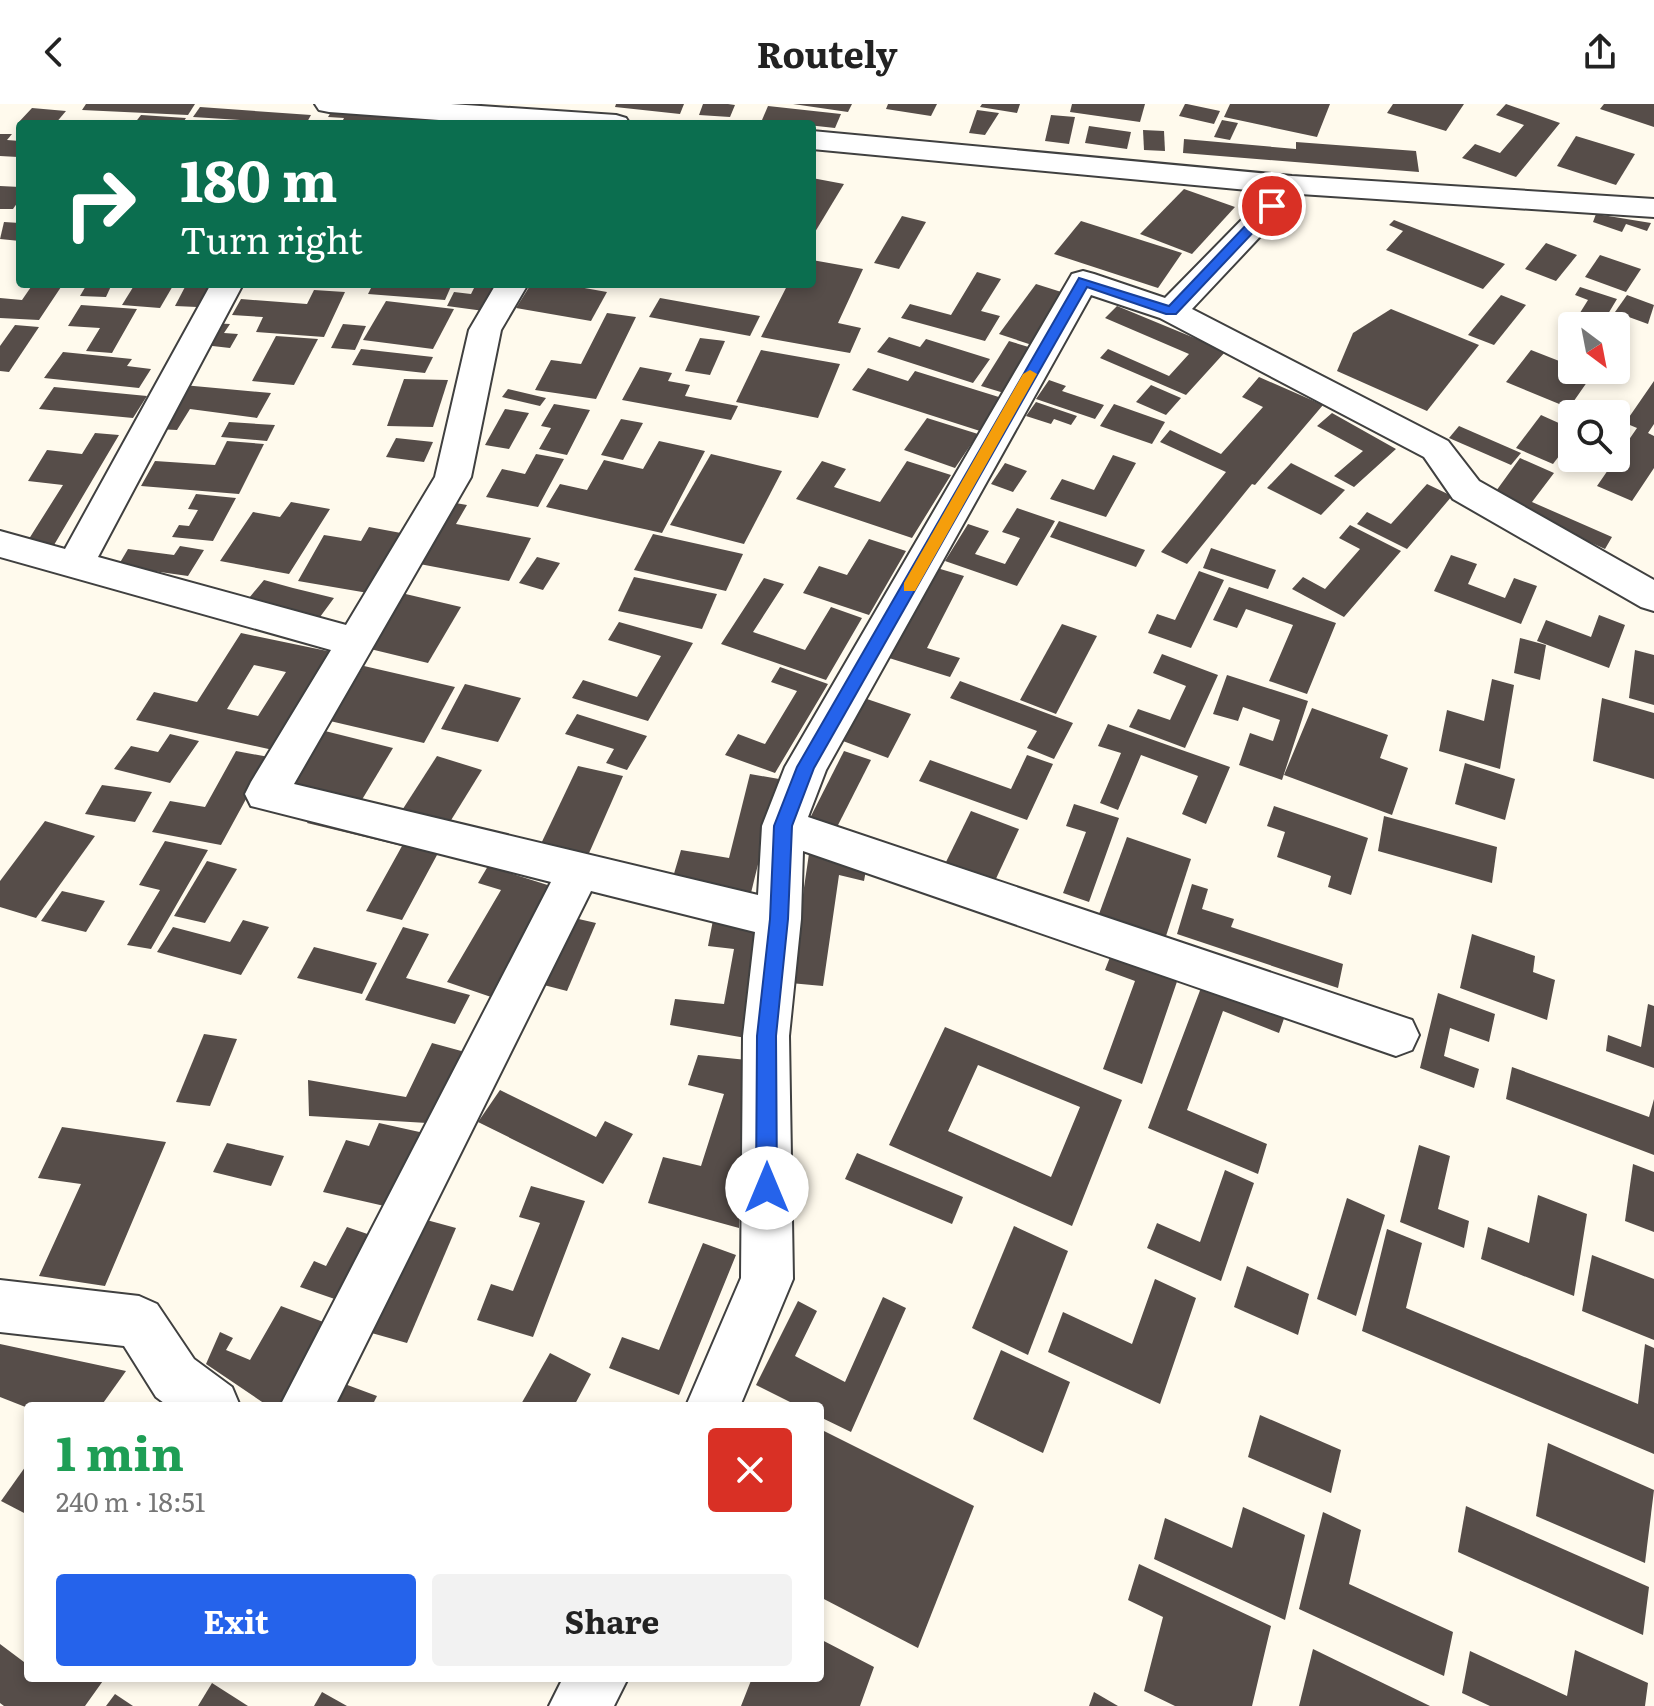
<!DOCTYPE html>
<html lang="en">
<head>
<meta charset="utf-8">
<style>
	:root { --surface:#fff; --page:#f2f2f2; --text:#222; --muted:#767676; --accent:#2563eb }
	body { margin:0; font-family:Literata,serif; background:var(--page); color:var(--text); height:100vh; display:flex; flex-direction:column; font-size:30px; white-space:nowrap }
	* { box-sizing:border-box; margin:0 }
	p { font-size:26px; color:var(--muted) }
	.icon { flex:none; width:44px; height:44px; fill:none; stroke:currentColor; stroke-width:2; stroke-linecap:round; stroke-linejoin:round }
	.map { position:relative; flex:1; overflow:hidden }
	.side { position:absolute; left:24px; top:1298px; width:800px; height:280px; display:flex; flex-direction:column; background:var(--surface); border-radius:8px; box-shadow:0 4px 12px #0003 }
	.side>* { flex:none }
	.hud { position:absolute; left:16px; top:16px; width:800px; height:168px; border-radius:8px; box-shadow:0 4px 12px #0003; background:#0b6e4f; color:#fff; overflow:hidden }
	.needle { width:52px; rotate:148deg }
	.controls { position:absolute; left:1558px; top:208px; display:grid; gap:16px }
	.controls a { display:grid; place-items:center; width:72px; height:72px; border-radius:8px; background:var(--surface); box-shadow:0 4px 12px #0003; font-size:40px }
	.pin { position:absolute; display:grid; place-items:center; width:68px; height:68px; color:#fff; margin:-34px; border:4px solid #fff; border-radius:50%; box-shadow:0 2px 8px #0007 }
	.me { position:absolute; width:88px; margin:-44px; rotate:0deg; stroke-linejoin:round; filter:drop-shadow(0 0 6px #0008) }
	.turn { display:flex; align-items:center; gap:28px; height:168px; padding:0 32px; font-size:36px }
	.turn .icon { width:104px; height:104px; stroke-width:2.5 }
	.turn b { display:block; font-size:56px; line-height:68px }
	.round { display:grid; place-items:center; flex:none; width:84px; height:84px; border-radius:8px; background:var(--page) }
	.headline { display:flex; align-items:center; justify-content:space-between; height:136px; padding:0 32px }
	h1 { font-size:48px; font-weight:700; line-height:60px; color:#1e9e55 }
	.action { display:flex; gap:16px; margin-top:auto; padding:16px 32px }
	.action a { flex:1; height:92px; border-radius:8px; background:var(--accent); color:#fff; font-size:32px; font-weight:700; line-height:92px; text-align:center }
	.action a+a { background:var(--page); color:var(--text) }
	header { display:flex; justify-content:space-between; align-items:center; height:104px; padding:0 32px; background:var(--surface); font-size:36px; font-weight:700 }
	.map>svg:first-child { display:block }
</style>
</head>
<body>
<header><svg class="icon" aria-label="back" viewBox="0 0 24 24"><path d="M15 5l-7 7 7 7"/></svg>Routely<svg class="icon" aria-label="share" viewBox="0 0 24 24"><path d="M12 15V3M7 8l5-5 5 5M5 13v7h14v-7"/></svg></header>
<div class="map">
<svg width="1654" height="1602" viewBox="0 0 1654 1602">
	<rect width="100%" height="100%" fill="#fffaed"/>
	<g fill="#564d49" fill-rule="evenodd">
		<polygon points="86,0 195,0 188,11 82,6"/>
		<polygon points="616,0 684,0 680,10 615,3"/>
		<polygon points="703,0 728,0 735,1 730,13 699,11"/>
		<polygon points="793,0 852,0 848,8"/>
		<polygon points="888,0 937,0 931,12 886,5"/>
		<polygon points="982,0 1020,0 1017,9 980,3"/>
		<polygon points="1072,0 1145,0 1140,18 1070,8"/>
		<polygon points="1185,0 1187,0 1220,7 1214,20 1179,12"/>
		<polygon points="1230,0 1330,0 1317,33 1224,13"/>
		<polygon points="1393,0 1464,0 1446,27 1387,9"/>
		<polygon points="1506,0 1560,19 1516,73 1462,54 1475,40 1500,49 1524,21 1496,11"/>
		<polygon points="1604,0 1654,0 1654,23 1600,5"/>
		<polygon points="768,2 841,10 835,24 762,16"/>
		<polygon points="200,3 311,11 306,20 193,13"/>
		<polygon points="334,3 433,9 426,20 376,16 374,20 341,20 344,14 328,13"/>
		<polygon points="32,4 66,7 55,20 17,20"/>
		<polygon points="977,6 999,9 985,31 969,29"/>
		<polygon points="141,11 186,14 182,20 134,20"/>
		<polygon points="1051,11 1075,13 1069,40 1045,37"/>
		<polygon points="1222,16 1238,19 1230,36 1214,33"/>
		<polygon points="1089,22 1131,28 1127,45 1085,39"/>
		<polygon points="1143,26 1164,27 1165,47 1144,46"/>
		<polygon points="0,30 12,30 7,36 20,37 18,53 0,52"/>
		<polygon points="1576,32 1635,50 1616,81 1557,62"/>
		<polygon points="1184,35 1296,45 1296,38 1416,47 1419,68 1183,49"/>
		<polygon points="812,74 844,80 812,133"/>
		<polygon points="0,82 20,83 20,95 13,105 0,105"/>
		<polygon points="1184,85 1235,103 1192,150 1140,130"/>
		<polygon points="1596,110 1651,119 1647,127 1626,120 1622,128 1593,118"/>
		<polygon points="902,112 926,118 899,165 874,159"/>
		<polygon points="1394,116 1505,160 1483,185 1386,146 1403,127 1389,121"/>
		<polygon points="1081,117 1182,149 1158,184 1054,150"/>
		<polygon points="4,118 20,119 20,137 0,135"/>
		<polygon points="1546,139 1577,151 1556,177 1525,165"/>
		<polygon points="1600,151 1641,165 1626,188 1585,173"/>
		<polygon points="812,156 863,165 838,219 861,224 850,249 761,233 788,180 812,180"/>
		<polygon points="977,168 1001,175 981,207 1000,212 985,237 901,214 910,200 951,211"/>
		<polygon points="33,180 63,180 39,216 0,214 0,194 22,196"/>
		<polygon points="87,180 112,180 106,193 80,192"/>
		<polygon points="135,180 174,180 160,204 122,201"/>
		<polygon points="373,180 452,180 445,196 368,190"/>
		<polygon points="476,180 497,180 484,207 447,202 454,188 471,190"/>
		<polygon points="531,180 562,180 607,188 591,217 516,204"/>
		<polygon points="1036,180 1074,192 1038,243 999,230"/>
		<polygon points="186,181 208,183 197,203 175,202"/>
		<polygon points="1580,183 1617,195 1602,220 1578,212 1588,196 1575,191"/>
		<polygon points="314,186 345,188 324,233 256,228 263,213 232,211 241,195 307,200"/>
		<polygon points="1501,191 1526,201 1494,241 1468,231"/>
		<polygon points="1627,191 1654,201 1648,220 1615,208"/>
		<polygon points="660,194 760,212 750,232 649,213"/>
		<polygon points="386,197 454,205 433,245 363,236"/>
		<polygon points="81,201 137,205 112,249 86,247 100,224 68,222"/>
		<polygon points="1117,202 1226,247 1186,291 1100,254 1108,245 1169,272 1189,250 1105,214"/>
		<polygon points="1391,205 1479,241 1427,307 1337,267 1353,229"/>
		<polygon points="607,209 636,213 596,295 535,286 551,256 581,260"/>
		<polygon points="209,219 230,220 224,229 238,230 230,244 195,240"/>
		<polygon points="343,220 366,222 355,246 331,244"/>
		<polygon points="15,221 39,223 9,268 0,267 0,242"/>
		<polygon points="276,232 318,235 294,281 252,277"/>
		<polygon points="889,233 920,243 926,235 990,255 973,279 877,248"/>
		<polygon points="700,234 725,237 710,271 685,267"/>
		<polygon points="1009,237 1032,244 1004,289 981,282"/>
		<polygon points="361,245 433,253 425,269 352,261"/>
		<polygon points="761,246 840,260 818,314 736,298"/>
		<polygon points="1531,246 1572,262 1572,266 1592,271 1569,304 1506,278"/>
		<polygon points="63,248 132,255 127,262 151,265 139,284 44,274"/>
		<polygon points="640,263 672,269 668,277 690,281 685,292 738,302 731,316 622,296"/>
		<polygon points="868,264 908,277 915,267 1002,294 980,327 852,286"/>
		<polygon points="1259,273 1323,301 1255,381 1252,380 1187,460 1161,448 1226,368 1160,338 1170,326 1221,350 1263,303 1242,293"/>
		<polygon points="404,275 448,276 433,323 387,322"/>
		<polygon points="1049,276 1066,282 1062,287 1104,301 1095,315 1036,295"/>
		<polygon points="1654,277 1654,320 1648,329 1654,332 1654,364 1632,397 1597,382 1637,324 1625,319"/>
		<polygon points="183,281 271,289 257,314 190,305 177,326 158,325"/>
		<polygon points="1151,281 1181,294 1166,311 1136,298"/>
		<polygon points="54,283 147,292 133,314 39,305"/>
		<polygon points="508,285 546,294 540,302 502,293"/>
		<polygon points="1036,298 1077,312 1071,321 1054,315 1051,320 1026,312"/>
		<polygon points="554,300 590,306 567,351 539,345 551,324 541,322"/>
		<polygon points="1114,300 1165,318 1152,340 1100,322"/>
		<polygon points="505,305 529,309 509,345 485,341"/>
		<polygon points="1332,309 1396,345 1354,383 1334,372 1363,347 1317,322"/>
		<polygon points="1541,311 1572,325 1572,335 1553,360 1516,344"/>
		<polygon points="927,314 978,330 955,364 904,346"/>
		<polygon points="621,315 643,319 623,356 601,351"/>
		<polygon points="229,318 275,321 267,337 221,333"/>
		<polygon points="1459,322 1521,349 1511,361 1449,334"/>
		<polygon points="95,329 119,331 54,441 27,438 63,381 28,377 47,346 82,350"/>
		<polygon points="396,334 433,338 424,358 386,353"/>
		<polygon points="227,337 264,340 239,390 141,382 155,357 215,361"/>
		<polygon points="659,337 705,347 662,429 546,403 560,380 587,386 604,356 643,365"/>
		<polygon points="536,350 564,355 538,403 486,393 502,365 525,370"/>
		<polygon points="711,350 782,367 744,440 670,421"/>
		<polygon points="1113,351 1136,359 1106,413 1050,395 1062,375 1094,386"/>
		<polygon points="1520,354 1554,369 1532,398 1612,433 1605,445 1491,394"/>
		<polygon points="822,357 846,365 834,383 880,398 907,357 951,371 912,434 796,395"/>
		<polygon points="1005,359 1027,367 1013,388 991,380"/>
		<polygon points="1291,359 1345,386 1321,411 1267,384"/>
		<polygon points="1427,380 1452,392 1407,445 1357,420 1367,408 1391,420"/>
		<polygon points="196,390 236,394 213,437 172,433 179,421 189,422 198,406 188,405"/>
		<polygon points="444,397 467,401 456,420 531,434 509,477 409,458"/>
		<polygon points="291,398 330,405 289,470 220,457 253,408 280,413"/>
		<polygon points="1017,404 1055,417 1017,482 945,457 968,420 989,427 975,450 1005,460 1020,434 1002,428"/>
		<polygon points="1059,417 1145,446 1136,463 1050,433"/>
		<polygon points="1350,421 1401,447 1344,513 1292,485 1303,473 1325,485 1360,445 1339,434"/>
		<polygon points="369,423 401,429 368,489 298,477 324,431 361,437"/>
		<polygon points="653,430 743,450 726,487 634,466"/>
		<polygon points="869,435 906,447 869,511 803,489 819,462 847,471"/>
		<polygon points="180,442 204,446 188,472 118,462 128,445 174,451"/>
		<polygon points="1211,444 1276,466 1268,485 1203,464"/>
		<polygon points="1451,451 1477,460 1468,480 1505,494 1514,474 1537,482 1521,520 1434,487"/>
		<polygon points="537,453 560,459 543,486 519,479"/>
		<polygon points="937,464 964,472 927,544 960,554 950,573 889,554"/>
		<polygon points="1199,467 1224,476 1191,544 1148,529 1157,510 1175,516"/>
		<polygon points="634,473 717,490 702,525 618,507"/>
		<polygon points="764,474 784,480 753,528 805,546 831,503 862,514 826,576 721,540"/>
		<polygon points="264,476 293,484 334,494 320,513 249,494"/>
		<polygon points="1229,483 1336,519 1307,590 1269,577 1293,521 1246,505 1237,524 1213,516"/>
		<polygon points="397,488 461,503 428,559 362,543"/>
		<polygon points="1599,511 1625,521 1609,564 1537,537 1546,516 1591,533"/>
		<polygon points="619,518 693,539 648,617 572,594 583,576 637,593 661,552 608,536"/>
		<polygon points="1062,520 1097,532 1056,610 1020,596"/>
		<path d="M 241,529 L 332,548 L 273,646 L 136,616 L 154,588 L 197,598 ZM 254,561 L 286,568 L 258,612 L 227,605 Z"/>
		<polygon points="1520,534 1546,541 1540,576 1514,569"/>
		<polygon points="1635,546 1654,551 1654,601 1629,594"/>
		<polygon points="1162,550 1218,571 1185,644 1129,623 1138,605 1170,616 1186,582 1153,569"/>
		<polygon points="364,562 455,583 424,639 330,617"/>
		<polygon points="780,563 828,580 775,669 725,651 738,630 765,640 797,587 771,578"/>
		<polygon points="1227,571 1308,597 1282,676 1239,661 1250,629 1273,637 1280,616 1243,603 1238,617 1213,610"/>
		<polygon points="1492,575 1514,581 1500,665 1439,647 1447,606 1484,617"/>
		<polygon points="960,577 1073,619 1054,655 1027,644 1037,627 950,594"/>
		<polygon points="465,580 521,594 498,638 441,625"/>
		<polygon points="1602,594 1654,609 1654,675 1593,657"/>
		<polygon points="867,595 911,610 888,654 843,637"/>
		<polygon points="1312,604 1388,631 1380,654 1408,664 1392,711 1284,671"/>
		<polygon points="577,610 647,632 627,666 606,659 614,645 565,630"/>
		<polygon points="1108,620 1230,663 1206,720 1182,710 1198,672 1141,651 1118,706 1100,699 1121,649 1098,642"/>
		<polygon points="321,626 393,644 360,699 287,679"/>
		<polygon points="170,630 199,637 170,679 114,665 131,642 158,648"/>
		<polygon points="236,647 269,653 221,741 152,728 170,697 205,703"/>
		<polygon points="844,647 871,656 835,727 808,718"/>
		<polygon points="1027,651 1053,660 1027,716 919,677 930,656 1011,685"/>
		<polygon points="437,652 482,666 445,726 399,711"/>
		<polygon points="1465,659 1515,675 1505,716 1455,700"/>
		<polygon points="578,662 623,672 586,756 539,744"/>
		<polygon points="750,670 779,675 750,793 673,773 681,746 729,754"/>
		<polygon points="102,681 152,688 135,718 85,710"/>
		<polygon points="1074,700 1119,714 1089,798 1063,789 1086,728 1066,722"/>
		<polygon points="1274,702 1368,734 1351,791 1328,783 1331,772 1277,753 1285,728 1267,722"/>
		<polygon points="315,705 444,738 402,816 366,807 402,742 307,719"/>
		<polygon points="971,707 1019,725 994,779 945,760"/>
		<polygon points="1384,712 1497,743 1492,779 1378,747"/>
		<polygon points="45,717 95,732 36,814 0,803 0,777"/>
		<polygon points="1127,733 1191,755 1166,832 1099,810"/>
		<polygon points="811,736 868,755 864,777 839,771 823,882 790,879"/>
		<polygon points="165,737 208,746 151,845 127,841 160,786 139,781"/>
		<polygon points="207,757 237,765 205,819 174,812"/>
		<polygon points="488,762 557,784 497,895 447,878 501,786 478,779"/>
		<polygon points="1192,780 1208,785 1202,805 1234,815 1231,823 1343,860 1338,884 1177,830"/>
		<polygon points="62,787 105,797 86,828 41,817"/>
		<polygon points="570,813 596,819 567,887 540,880"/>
		<polygon points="243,816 269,823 241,871 157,848 173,823 230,838"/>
		<polygon points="713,816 765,822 746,934 670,921 675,895 724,900 734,845 708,842"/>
		<polygon points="403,823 429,830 406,874 470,891 455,920 365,896"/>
		<polygon points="1472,830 1535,852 1533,868 1555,876 1547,916 1460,884"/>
		<polygon points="1116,838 1182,863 1142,980 1103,965 1135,877 1105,866"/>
		<polygon points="314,843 377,859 362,890 297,874"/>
		<polygon points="1207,868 1289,900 1279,929 1223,907 1187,1006 1267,1040 1258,1070 1148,1024"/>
		<polygon points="1438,889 1495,910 1489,938 1450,924 1444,952 1479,965 1474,984 1420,964"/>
		<polygon points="1648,900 1654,902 1654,964 1606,947 1608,931 1641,943"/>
		<path d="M 945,923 L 1122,996 L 1072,1122 L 889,1041 ZM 978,961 L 1080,1003 L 1051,1073 L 948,1027 Z"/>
		<polygon points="204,930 237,935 210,1002 176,998"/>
		<polygon points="432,939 476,951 444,1020 309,1012 308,976 406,993"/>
		<polygon points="698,951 747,956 739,1124 648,1099 663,1053 701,1062 724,990 688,981"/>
		<polygon points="1512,963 1649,1013 1654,995 1654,1051 1506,995"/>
		<polygon points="500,986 596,1033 605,1017 633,1030 603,1080 478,1018"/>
		<polygon points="379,1019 433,1031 402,1106 323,1088 346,1036 369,1042"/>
		<polygon points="62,1023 166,1038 105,1182 39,1172 81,1080 38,1074"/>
		<polygon points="227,1039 284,1052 271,1082 213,1068"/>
		<polygon points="1419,1041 1450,1052 1438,1105 1469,1117 1464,1144 1400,1118"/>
		<polygon points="857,1049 963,1093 952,1120 845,1075"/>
		<polygon points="1633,1060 1654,1068 1654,1128 1625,1117"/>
		<polygon points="1225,1066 1254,1079 1221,1177 1147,1144 1157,1119 1200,1138"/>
		<polygon points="531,1082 585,1097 533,1233 477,1216 491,1180 513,1187 540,1119 519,1113"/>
		<polygon points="1538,1091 1587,1110 1574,1192 1481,1155 1488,1123 1529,1139"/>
		<polygon points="1347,1094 1385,1111 1356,1212 1317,1195"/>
		<polygon points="412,1112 456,1124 407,1239 361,1226"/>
		<polygon points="1014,1122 1068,1147 1028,1251 972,1224"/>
		<polygon points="347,1123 385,1136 352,1201 300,1183 314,1157 326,1162"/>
		<polygon points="1387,1125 1422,1139 1406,1204 1638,1300 1645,1240 1654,1244 1654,1350 1362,1227"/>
		<polygon points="703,1139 736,1151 679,1291 609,1264 622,1233 659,1246"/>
		<polygon points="1592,1151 1654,1175 1654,1236 1582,1207"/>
		<polygon points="1247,1162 1309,1190 1298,1231 1234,1203"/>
		<polygon points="1155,1175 1196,1194 1160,1300 1048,1248 1063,1208 1132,1240"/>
		<polygon points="883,1193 906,1204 851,1328 820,1313 820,1302 798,1302 756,1281 798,1197 817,1207 795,1252 845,1278"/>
		<polygon points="281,1202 326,1219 281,1302 268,1302 206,1260 220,1228 233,1234 226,1246 250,1256"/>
		<polygon points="0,1240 126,1267 101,1302 28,1304 0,1293"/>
		<polygon points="1001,1246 1070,1278 1043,1349 973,1315"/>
		<polygon points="550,1249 591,1270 574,1302 520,1302"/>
		<polygon points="334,1276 377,1292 372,1302 323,1302"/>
		<polygon points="1260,1311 1341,1346 1331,1389 1248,1353"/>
		<polygon points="820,1325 974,1402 918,1544 820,1493"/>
		<polygon points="1548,1339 1654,1386 1645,1459 1536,1412"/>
		<polygon points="28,1359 28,1408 26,1410 1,1397"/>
		<polygon points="1466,1402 1649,1483 1643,1531 1458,1448"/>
		<polygon points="1243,1403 1305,1431 1285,1516 1154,1455 1165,1414 1232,1444"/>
		<polygon points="1323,1408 1361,1426 1349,1480 1453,1528 1444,1572 1299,1505"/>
		<polygon points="1139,1460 1271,1522 1252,1602 1175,1602 1144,1587 1163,1513 1128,1496"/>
		<polygon points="820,1535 874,1563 860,1602 741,1602 752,1574 820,1574"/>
		<polygon points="0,1540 28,1561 28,1574 105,1574 85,1602 4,1602 0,1599"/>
		<polygon points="1313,1545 1430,1602 1299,1602"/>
		<polygon points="1575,1546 1648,1579 1645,1602 1490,1602 1462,1589 1470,1547 1567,1592"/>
		<polygon points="212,1579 248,1602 198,1602"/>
		<polygon points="322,1588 347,1602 314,1602"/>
		<polygon points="1094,1588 1118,1602 1089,1602"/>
		<polygon points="115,1590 133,1602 106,1602"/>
	</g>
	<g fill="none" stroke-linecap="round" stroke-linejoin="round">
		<g stroke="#404040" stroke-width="4">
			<g id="street">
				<polygon points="315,0 451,0 616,11 626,14 630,20 494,20 329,8 319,6"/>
				<polygon points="812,27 1292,72 1654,95 1654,113 1300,90 1192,205 1448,337 1479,377 1654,476 1654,507 1641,503 1453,395 1424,353 1160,214 1091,191 826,666 808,713 1412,916 1419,931 1412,946 1396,952 803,747 801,815 789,932 793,1175 740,1302 686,1302 741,1174 743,932 755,828 591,787 335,1302 280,1302 551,778 251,702 245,690 251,678 331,546 0,453 0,427 65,445 211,180 243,180 98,453 346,521 435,373 469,226 496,180 528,180 501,226 471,373 294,680 758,791 762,722 785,663 1072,170 1083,167 1094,170 1165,194 1269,88 812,45"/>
				<polygon points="0,1176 139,1192 157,1200 194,1255 232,1283 240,1302 168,1302 156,1293 124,1242 0,1228"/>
				<polygon points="563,1574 628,1574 614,1602 549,1602"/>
			</g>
		</g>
		<use href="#street" fill="#fff" fill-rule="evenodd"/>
	</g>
	<polygon fill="#2563eb" stroke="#184099" stroke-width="2" points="1267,99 1278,102 1176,210 1166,210 1087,183 814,664 792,722 788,815 776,932 777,1084 774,1091 767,1094 759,1091 756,1084 757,932 770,815 774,722 797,663 1079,174 1169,202"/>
	<polygon fill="#f59e0b" points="1030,266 1037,270 915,487 904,487 904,479 1023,270"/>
</svg>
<div class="controls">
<a><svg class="needle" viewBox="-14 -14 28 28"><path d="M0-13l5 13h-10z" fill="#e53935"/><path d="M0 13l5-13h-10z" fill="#767676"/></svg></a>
<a><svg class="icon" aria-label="search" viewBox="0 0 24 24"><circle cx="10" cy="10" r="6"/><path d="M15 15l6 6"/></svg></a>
</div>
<div class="pin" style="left:1272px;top:102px;background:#d93025"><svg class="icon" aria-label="arrive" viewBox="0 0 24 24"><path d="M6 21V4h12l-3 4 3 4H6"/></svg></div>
<svg class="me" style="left:767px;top:1084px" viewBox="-20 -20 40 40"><circle r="19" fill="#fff"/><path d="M0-13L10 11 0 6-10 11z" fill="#2563eb"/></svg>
<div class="hud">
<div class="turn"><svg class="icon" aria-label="right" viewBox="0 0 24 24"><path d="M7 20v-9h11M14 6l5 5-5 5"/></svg><div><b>180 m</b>Turn right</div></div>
</div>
<section class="side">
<div class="headline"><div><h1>1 min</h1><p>240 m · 18:51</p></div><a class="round" style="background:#d93025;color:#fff"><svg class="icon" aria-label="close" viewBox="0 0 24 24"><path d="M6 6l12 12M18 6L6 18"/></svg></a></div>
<div class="action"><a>Exit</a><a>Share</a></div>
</section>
</div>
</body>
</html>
